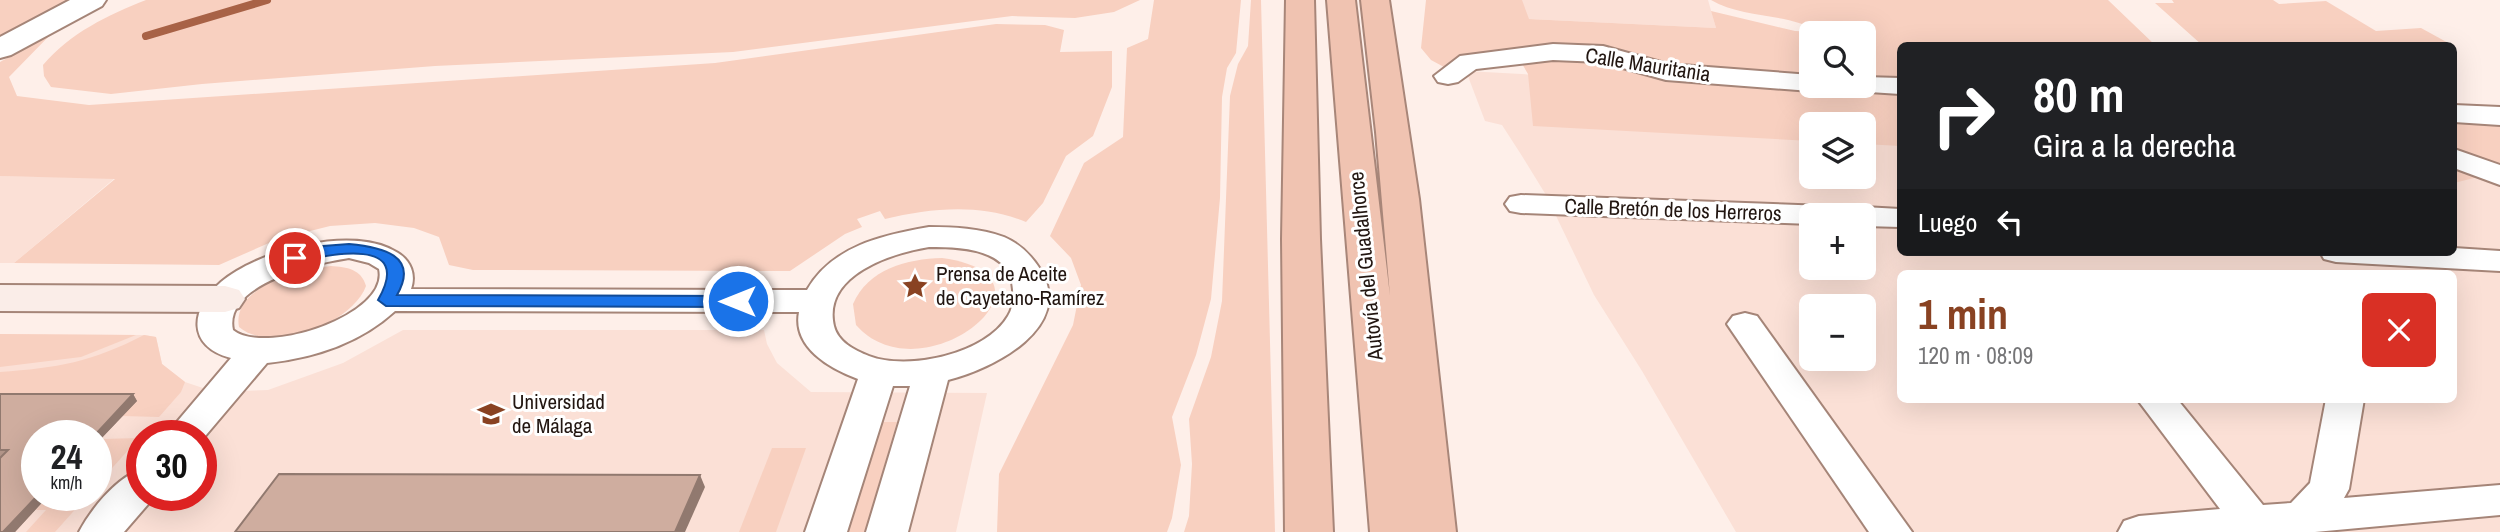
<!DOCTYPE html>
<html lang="es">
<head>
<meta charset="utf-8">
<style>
	:root { --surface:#fff; --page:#f2f2f2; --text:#202124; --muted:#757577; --accent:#894222 }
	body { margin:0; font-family:"Archivo Narrow",sans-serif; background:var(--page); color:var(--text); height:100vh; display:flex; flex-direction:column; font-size:26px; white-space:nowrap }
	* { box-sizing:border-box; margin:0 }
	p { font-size:23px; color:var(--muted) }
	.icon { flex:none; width:38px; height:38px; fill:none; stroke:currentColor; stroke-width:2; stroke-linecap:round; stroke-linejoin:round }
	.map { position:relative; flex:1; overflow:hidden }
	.details { position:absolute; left:1897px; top:270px; width:560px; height:133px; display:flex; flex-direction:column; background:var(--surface); border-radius:10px; box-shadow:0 7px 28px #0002 }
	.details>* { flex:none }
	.top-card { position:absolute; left:1897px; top:42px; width:560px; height:214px; border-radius:10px; box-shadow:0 7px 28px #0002; background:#202124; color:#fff; overflow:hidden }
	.tools { position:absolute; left:1799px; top:21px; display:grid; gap:14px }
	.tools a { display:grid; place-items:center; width:77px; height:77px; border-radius:10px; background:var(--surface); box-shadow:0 7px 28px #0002; font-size:35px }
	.speed { position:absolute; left:21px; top:420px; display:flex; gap:14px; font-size:35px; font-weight:700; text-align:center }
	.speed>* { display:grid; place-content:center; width:91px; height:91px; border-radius:50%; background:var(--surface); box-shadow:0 7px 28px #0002; line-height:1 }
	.speed small { font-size:18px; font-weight:400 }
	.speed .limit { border:10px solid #d22; background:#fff; color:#111 }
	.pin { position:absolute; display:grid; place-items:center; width:60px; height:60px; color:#fff; margin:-30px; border:4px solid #fff; border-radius:50%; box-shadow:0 2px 7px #0007 }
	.me { position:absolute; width:77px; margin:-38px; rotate:270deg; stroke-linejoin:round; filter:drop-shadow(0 0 5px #0008) }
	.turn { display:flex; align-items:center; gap:24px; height:147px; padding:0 21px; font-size:32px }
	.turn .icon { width:91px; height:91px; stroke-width:2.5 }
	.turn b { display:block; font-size:49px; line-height:60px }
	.then { display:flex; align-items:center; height:66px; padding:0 21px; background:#0003; gap:14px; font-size:26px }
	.round { display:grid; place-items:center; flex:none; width:74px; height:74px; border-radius:10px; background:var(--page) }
	.headline { display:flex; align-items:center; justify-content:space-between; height:119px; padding:0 21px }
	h1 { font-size:42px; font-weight:800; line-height:52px; color:var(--accent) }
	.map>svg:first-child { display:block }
</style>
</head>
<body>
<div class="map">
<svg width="2500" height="532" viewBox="0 0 2500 532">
	<rect width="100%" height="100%" fill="#feefe9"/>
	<g fill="#fbe0d6" fill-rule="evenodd">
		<polygon points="1435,0 1708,0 1716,28 1529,19"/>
		<path d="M 1466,71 L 1900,95 L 1900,252 L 2454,252 L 2454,176 L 2500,178 L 2500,532 L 1736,532 L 1642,371 L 1594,295 L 1546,195 L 1522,156 L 1502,125 L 1485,121 ZM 1811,124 L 1864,124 L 1864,177 L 1811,177 ZM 1811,215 L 1864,215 L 1864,268 L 1811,268 ZM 1900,273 L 2454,273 L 2454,399 L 1900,399 ZM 1811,306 L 1864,306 L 1864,359 L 1811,359 Z"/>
		<polygon points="0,176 115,178 14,263 0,263"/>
		<path d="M 403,330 L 764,330 L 767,344 L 777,363 L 811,392 L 987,393 L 956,532 L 0,532 L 0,334 L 144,335 L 156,337 L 162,364 L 185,382 L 215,392 L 268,390 L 343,363 ZM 37,436 L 96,436 L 96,495 L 37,495 ZM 142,436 L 201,436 L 201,495 L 142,495 Z"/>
	</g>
	<g fill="#f8d0c0">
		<polygon points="0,0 74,0 0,39"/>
		<path d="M 146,0 L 1140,0 L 1114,12 L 1075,18 L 1012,16 L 733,52 L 435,66 L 202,84 L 111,94 L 51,87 L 44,76 L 43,65 C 70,33 108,15 146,0 Z"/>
		<polygon points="1154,0 1241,0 1236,53 1227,68 1222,97 1220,198 1211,299 1196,355 1172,417 1181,465 1172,518 1167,532 997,532 999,474 1073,325 1081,285 1071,258 1050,236 1084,163 1123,137 1127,48 1148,39"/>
		<polygon points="1251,0 1261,0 1275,532 1184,532 1189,516 1192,464 1189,419 1211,357 1222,301 1230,96 1238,64 1248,46"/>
		<path d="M 1426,0 L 1522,0 L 1529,19 L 1716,28 L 1711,11 L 1795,31 L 1818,32 C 1792,13 1743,19 1711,0 L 2108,0 L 2155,45 L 1900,46 L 1900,83 L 1864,82 L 1864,33 L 1811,33 L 1811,81 L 1688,71 L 1769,83 L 1900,89 L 1900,146 L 1864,144 L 1864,124 L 1811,124 L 1811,141 L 1533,126 L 1528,74 L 1521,62 L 1464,59 L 1444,67 L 1431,60 L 1421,48 Z"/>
		<polygon points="2172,0 2273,0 2279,4 2326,1 2376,31 2421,28 2452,45 2202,45 2155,3 2174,3"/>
		<path d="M 996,24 L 1045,25 L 1064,30 L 1060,52 L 1112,51 L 1112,87 L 1093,136 L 1066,156 L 1043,203 L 1026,222 C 980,203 931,208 885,219 L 880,211 L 857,219 L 862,227 L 845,234 L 790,271 L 473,270 L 449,265 L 439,237 L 414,228 L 375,223 L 330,226 L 278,239 L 219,265 L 14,263 L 115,179 L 0,176 L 0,62 L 52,33 L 9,77 L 17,96 L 89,105 L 715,63 Z"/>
		<polygon points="2454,119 2500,121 2500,178 2478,177 2454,183"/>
		<path d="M 942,258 C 1076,276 922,400 856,325 L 853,304 C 868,269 907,259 942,258 Z"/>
		<path d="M 331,266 C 347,267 361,269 366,286 C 352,324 272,355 239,327 C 231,286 302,269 331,266 Z"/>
		<polygon points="0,334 136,335 81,357 0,367"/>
		<path d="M 144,335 L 156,337 L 162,364 L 185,382 L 181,392 L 159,417 L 122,416 L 136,401 L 0,400 L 0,372 C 57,368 92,362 144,335 Z"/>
		<polygon points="880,422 897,422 865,532 846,532"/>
		<polygon points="139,438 96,486 96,444 102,439"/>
		<polygon points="772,448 806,448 776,532 739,532"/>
		<polygon points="49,495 88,495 55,532 26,532 46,510 36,510"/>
	</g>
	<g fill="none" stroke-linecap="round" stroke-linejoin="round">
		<polyline stroke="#a86246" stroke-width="8" points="146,36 267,0"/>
		<g stroke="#a58578" stroke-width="4">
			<g id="minor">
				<polygon points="1553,44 1603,46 1668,64 1811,75 1811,86 1823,86 1811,91 1666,80 1601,62 1553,60 1476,69 1458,82 1448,84 1438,82 1434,76 1460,56"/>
				<polygon points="1864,77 1900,78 1900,94 1854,91 1851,86 1864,86"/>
				<polygon points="2454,105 2500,107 2500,125 2454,122"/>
				<polygon points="2454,149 2500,165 2500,185 2454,168"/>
				<polygon points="1521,195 1825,206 1836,208 1841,215 1811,215 1811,224 1521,213 1510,211 1505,204 1510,197"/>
				<polygon points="1864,207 1900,209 1900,227 1864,226 1864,215 1849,215 1853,210"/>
				<path d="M 929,227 C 954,227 980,228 1004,237 C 1020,244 1031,255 1040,269 C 1076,327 993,369 948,380 L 908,532 L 866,532 L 910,386 L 893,386 L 847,532 L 805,532 L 858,379 C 831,369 792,348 799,312 L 395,311 C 360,343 314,358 267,363 L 201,441 L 201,436 L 165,436 L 231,358 C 186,346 190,309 221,282 C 259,250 354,224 398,253 C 411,261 416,275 411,289 L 807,290 C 832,246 883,235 929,227 ZM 929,247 C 961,247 1011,248 1013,290 C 1014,299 1013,308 1008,316 C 986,354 908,371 869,356 C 854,350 838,342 834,326 C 822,275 892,253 929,247 ZM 349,258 L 369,263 L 379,269 C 390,315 265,356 233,330 C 223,284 316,263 349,258 Z"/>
				<polygon points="2454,248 2500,251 2500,271 2336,262 2324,259 2320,252 2454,252"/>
				<polygon points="1745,313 1757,316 1912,532 1869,532 1727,324 1733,316"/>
				<polygon points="2137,399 2177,399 2263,505 2291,503 2310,483 2326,399 2364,399 2349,489 2344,498 2500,485 2500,515 2315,532 2118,532 2124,521 2139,516 2220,509"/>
				<path d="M 142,469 L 142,495 L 156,495 L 124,532 L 79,532 C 91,509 117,477 142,469 Z"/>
			</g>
		</g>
		<g stroke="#a58578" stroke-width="4">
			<polygon id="tertiary" points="70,0 106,0 102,6 11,55 0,58 0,37"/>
		</g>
		<g stroke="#a58578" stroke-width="4">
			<polygon id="secondary" points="0,285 225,286 239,290 245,299 239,308 225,312 0,311"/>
		</g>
		<g stroke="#a88679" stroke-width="4">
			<g id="motorway">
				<polygon points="1286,0 1314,0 1320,239 1333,532 1285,532 1282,239"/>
				<polygon points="1327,0 1355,0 1390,296 1376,132 1361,0 1389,0 1419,199 1456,532 1370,532"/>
			</g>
		</g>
		<use href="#minor" fill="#fff" fill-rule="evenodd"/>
		<use href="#tertiary" fill="#fff" fill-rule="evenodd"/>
		<use href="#secondary" fill="#faede8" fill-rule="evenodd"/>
		<use href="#motorway" fill="#f0c3b1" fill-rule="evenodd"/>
	</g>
	<polygon fill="#b29589" points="0,394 133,394 137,401 96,444 96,436 49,495 15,532 0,532 1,457 0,457"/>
	<g fill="#91796f">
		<polygon points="133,394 137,401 96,444 96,436 94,436"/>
		<polygon points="700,475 705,487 685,532 675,532"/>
		<polygon points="38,495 49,495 15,532 3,532"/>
	</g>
	<g fill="#cfad9f" stroke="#91796f" stroke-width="2">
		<polygon points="0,394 133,394 94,436 37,436 37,495 38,495 3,532 0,532 0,458 8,450 0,450"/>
		<polygon points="279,474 700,475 675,532 235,532"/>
	</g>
	<path fill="#1a73e8" stroke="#114b97" stroke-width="2" d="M 349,244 C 381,247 420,255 397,295 L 738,296 L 746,301 L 738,307 L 386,306 L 378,300 C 415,236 329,254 295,263 L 287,258 L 290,255 L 323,246 Z"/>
	<defs>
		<g id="sight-bare" transform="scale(2.1)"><path d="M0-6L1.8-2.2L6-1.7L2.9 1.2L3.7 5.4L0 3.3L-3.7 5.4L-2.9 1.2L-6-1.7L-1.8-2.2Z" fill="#894222" stroke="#fff" stroke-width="2.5" paint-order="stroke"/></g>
		<g id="university-bare" transform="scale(2.1)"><path d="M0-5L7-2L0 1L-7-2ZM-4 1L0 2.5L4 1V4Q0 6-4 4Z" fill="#894222" stroke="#fff" stroke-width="2.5" paint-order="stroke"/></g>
	</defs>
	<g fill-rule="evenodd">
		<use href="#sight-bare" x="915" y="286"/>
		<use href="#university-bare" x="491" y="414"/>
	</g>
	<g text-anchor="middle" stroke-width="6" stroke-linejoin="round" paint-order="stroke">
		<g font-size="21" fill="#221611" stroke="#fff">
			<text transform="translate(1648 65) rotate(9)" y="7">Calle Mauritania</text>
			<text transform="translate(1673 210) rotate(2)" y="7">Calle Bretón de los Herreros</text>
			<text transform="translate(1366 266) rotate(-96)" y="7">Autovía del Guadalhorce</text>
		</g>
		<g font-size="21" fill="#221611" stroke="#fff" text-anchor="start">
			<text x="936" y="281">Prensa de Aceite<tspan x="936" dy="24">de Cayetano-Ramírez</tspan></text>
			<text x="512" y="409">Universidad<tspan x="512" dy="24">de Málaga</tspan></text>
		</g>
	</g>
</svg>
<div class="tools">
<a><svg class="icon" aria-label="search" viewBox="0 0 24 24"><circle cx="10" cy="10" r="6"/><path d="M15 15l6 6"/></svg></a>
<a><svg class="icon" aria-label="layers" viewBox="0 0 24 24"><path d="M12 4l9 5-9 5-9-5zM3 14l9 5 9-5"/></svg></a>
<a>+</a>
<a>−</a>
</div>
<div class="speed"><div>24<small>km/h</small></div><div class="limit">30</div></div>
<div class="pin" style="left:295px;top:258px;background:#d93025"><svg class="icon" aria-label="arrive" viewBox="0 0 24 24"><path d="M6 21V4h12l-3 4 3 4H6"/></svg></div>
<svg class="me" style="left:738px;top:301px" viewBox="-20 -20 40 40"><circle r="17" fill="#1a73e8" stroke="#fff" stroke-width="3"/><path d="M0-11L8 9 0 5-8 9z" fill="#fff"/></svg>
<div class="top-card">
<div class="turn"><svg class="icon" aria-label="right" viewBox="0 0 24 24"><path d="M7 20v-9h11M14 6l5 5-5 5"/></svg><div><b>80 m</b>Gira a la derecha</div></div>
<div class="then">Luego<svg class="icon" aria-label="left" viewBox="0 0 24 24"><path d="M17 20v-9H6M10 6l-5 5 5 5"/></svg></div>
</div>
<section class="details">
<div class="headline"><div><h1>1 min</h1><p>120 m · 08:09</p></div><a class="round" style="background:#d93025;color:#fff"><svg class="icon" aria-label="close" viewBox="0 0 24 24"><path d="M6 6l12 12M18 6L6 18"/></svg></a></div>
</section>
</div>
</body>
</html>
